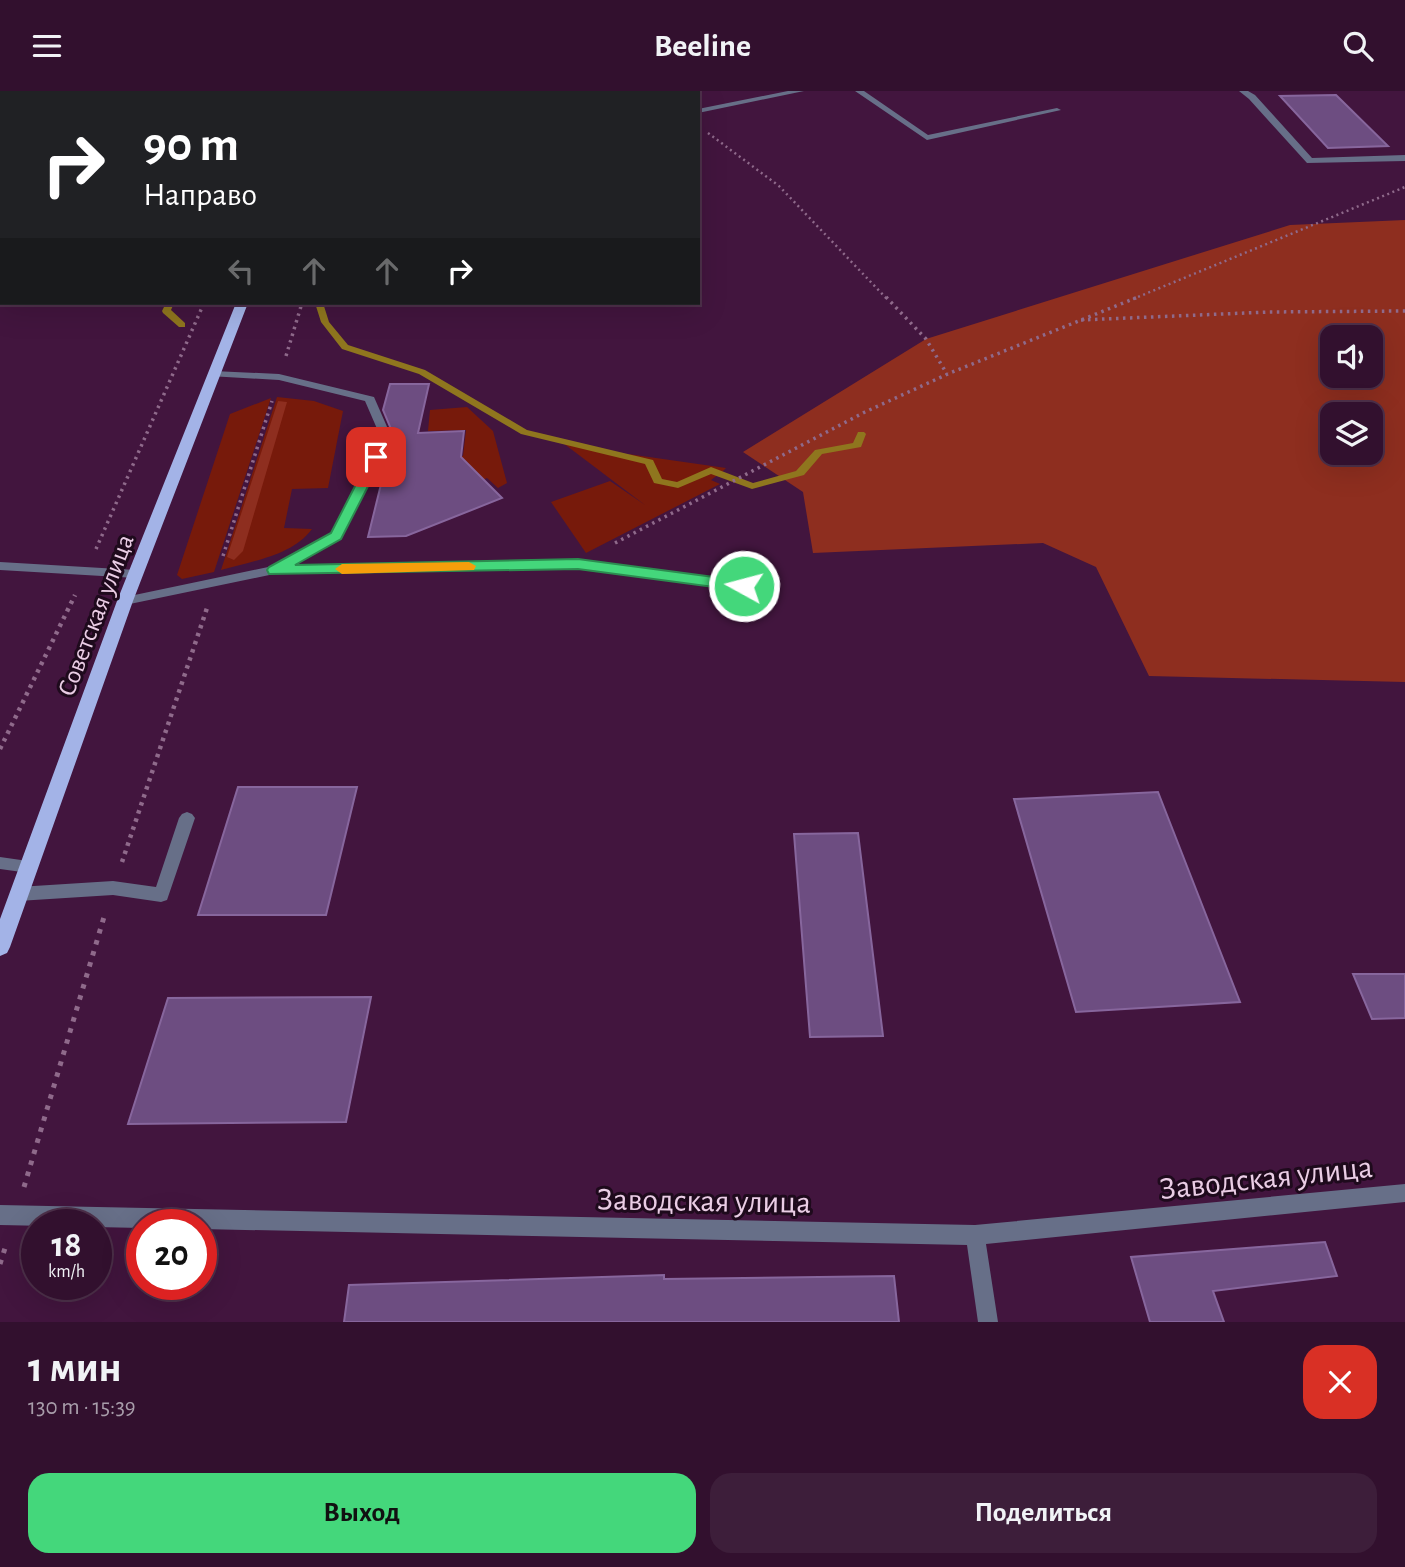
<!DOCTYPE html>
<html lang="ru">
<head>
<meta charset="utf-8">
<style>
	:root { --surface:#32102e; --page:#3d1e3a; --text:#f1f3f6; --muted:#a89daa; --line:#4d304a; --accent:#44d77b }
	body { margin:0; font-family:"Alegreya Sans",sans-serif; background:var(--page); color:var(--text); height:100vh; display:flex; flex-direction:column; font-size:26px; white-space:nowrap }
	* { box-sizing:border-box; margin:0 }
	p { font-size:23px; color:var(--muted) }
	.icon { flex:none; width:38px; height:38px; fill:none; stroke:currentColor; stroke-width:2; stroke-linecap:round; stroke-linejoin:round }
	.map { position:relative; height:1231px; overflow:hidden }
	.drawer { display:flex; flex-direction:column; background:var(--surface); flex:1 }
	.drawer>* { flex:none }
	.guide { position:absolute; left:0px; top:0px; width:700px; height:214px; box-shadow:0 7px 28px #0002,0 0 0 2px var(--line); background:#202124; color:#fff; overflow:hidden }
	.fabs { position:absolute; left:1320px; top:234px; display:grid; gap:14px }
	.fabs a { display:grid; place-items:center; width:63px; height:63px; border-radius:14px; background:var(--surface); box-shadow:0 7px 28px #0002,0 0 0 2px var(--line); font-size:35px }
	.speed { position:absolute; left:21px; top:1118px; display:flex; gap:14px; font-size:35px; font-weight:700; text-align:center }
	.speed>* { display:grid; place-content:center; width:91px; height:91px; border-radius:50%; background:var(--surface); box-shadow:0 7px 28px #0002,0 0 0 2px var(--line); line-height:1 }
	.speed small { font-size:18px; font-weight:400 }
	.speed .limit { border:10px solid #d22; background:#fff; color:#111 }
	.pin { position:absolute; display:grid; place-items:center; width:60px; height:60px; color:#fff; margin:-30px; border-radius:14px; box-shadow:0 4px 10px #0006 }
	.me { position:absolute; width:77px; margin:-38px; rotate:277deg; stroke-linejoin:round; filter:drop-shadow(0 0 5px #0008) }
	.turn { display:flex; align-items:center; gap:24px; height:147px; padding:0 28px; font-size:32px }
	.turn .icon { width:91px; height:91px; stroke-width:2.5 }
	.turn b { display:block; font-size:49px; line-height:60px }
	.lanes { display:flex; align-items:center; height:66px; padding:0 28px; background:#0003; justify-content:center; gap:35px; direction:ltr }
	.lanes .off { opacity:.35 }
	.round { display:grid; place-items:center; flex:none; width:74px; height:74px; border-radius:21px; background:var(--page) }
	.head { display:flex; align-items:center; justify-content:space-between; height:119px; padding:0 28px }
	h1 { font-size:42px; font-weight:700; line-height:52px }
	.action { display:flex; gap:14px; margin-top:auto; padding:14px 28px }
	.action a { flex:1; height:80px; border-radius:21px; background:var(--accent); color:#111; font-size:28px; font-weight:700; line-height:80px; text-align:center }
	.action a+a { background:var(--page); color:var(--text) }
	header { display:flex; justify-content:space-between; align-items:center; height:91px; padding:0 28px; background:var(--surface); font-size:32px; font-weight:700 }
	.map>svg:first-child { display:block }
</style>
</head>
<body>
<header><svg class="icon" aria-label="menu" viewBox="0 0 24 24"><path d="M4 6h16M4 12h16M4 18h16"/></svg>Beeline<svg class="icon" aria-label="search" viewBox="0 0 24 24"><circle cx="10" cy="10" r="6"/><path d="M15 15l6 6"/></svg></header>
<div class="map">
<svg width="1405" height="1231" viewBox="0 0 1405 1231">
	<rect width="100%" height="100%" fill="#42153e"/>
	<g fill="#771a0b">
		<path d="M 277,306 L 314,310 L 343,320 L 328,397 L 292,398 L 284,437 L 312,438 C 292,465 252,470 221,479 Z"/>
		<polygon points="271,307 214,481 182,488 177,484 230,323"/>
		<polygon points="467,316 493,340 507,392 498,397 487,387 439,407 423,367 463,365 466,339 428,340 430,319"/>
		<polygon points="563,352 648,372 657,391 678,396 712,380 719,383 711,389 720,393 586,462 551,411 610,390 645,414"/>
		<polygon points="628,363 726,377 722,381 711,378 678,393 660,389 651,371"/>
	</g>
	<g fill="#8e2e1f" fill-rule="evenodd">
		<path d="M 1405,129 L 1405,591 L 1149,585 L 1096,476 L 1043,452 L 813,462 L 803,401 L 743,361 L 926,248 L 1290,134 ZM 1332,247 L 1370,247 L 1370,285 L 1332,285 ZM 1332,324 L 1370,324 L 1370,362 L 1332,362 Z"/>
		<polygon points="278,310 287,311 243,460 234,469 227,466"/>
	</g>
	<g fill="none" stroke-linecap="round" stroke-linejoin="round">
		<g fill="#8f761e" fill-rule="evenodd">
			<rect x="0" y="175" width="2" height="6"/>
			<polygon points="166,212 174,212 171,219 185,232 185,236 179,236 163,222 162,220"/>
			<polygon points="315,212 323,212 329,231 348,254 425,279 527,339 653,369 662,388 677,391 711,376 753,392 796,380 815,359 853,352 858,341 864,341 866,343 861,356 822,363 804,384 752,398 711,383 678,397 654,392 645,373 521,343 419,283 342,258 321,231"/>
		</g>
	</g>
	<g fill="#6d4d81" stroke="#87669d" stroke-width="2">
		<polygon points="1336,4 1388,55 1328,57 1280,5"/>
		<polygon points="390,293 429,293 418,342 464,340 461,366 502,407 406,445 368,446 388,365 377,361 370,363 376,341 386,343 391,338 383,319"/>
		<polygon points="238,696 357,696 326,824 198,824"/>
		<polygon points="1158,701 1240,911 1076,921 1014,708"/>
		<polygon points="858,742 883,945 810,946 794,743"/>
		<polygon points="1353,883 1405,883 1405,927 1372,928"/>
		<polygon points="371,906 346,1031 128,1033 168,907"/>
		<polygon points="1325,1151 1337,1185 1213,1200 1224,1231 1150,1231 1131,1166"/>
		<polygon points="664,1184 664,1188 894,1185 899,1231 344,1231 349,1194"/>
	</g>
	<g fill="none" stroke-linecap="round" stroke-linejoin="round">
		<g stroke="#8f6a8b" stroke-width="2.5" stroke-dasharray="2 3.5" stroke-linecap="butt">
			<polyline points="708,42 779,95 887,208"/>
			<polyline points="1133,208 1405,96"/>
		</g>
		<g stroke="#8f6a8b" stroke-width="3.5" stroke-dasharray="2.5 4.5" stroke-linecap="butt">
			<polyline points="886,206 926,248 947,283"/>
			<polyline points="1081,229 1269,221 1405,220"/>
			<polyline points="286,265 302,212"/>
			<polyline points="615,452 865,321 950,282 1138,206"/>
			<polyline points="96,458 204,212"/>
			<polyline points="223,465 272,310"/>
		</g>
		<g stroke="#8f6a8b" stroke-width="4.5" stroke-dasharray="3.5 5" stroke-linecap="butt">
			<polyline points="0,658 75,504"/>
			<polyline points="122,771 207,517"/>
		</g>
		<g stroke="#8f6a8b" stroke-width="5" stroke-dasharray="4.5 7" stroke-linecap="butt">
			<polyline points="24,1096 104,826"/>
			<polyline points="0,1173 6,1154"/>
		</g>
		<g fill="#676f88" fill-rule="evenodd">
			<polygon points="855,0 864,0 928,44 1057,17 1061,19 927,49"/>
			<polygon points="1239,0 1248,0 1255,4 1312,67 1405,64 1405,70 1307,72 1249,8"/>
			<polygon points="213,280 279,283 374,306 388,338 386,340 378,340 365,310 279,289 209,285 208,283"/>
			<polygon points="376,363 382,366 340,448 292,474 578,469 744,491 750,495 744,499 578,477 274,483 125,514 119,510 125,506 273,475 331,442 370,366"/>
			<polygon points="187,721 192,723 195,727 167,809 161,811 113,804 18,810 12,808 10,803 12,798 18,796 113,790 156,796 179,727 182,723"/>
		</g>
		<g fill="#676f88" fill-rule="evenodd">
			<polygon points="493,0 504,0 491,2"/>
			<polygon points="788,0 804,0 698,22 698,18"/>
			<rect x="0" y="119" width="2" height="6"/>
			<polygon points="0,471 136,479 142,483 136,487 0,479"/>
			<polygon points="0,766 35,771 37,776 35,781 29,782 0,778"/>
			<polygon points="1405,1093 1405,1111 986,1153 998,1231 978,1231 967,1154 201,1138 201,1134 142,1134 142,1137 0,1134 0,1114 975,1134"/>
		</g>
		<g fill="#a3b3e7" fill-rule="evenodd">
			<rect x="319" y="0" width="10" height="2"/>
			<polygon points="236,212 248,212 133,510 10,856 7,862 0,865 0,828 117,510"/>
		</g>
	</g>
	<polygon fill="#44d77b" stroke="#2c8c50" stroke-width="2" points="376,362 383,366 341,448 295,474 578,468 744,490 751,495 744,500 578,478 269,483 267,479 269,476 331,442 370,366"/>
	<polygon fill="#f59e0b" points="469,471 476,475 474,479 342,483 335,478 342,473"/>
	<g text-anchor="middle" stroke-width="6" stroke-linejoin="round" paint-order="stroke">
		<g font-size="26" fill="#eacde5" stroke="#1e0a1c">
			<text transform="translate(95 524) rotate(-69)" y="9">Советская улица</text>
		</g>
		<g font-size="32" fill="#eacde5" stroke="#1e0a1c">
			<text transform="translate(1266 1086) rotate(-6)" y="11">Заводская улица</text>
			<text transform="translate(704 1109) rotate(1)" y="11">Заводская улица</text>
		</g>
	</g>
</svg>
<div class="fabs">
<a><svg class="icon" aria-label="sound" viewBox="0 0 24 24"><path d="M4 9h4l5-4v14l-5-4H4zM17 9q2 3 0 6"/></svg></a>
<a><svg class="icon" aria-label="layers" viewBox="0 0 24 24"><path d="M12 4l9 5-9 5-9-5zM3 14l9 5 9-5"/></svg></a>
</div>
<div class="speed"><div>18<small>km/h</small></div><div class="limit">20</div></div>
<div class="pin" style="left:376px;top:366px;background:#d93025"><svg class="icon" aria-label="arrive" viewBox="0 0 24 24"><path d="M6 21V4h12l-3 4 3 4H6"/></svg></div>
<svg class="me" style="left:744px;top:495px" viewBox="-20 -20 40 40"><circle r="17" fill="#44d77b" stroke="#fff" stroke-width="3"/><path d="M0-11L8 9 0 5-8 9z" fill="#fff"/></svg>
<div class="guide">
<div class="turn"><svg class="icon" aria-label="right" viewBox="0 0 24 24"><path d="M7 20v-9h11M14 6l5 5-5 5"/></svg><div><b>90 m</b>Направо</div></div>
<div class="lanes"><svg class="icon off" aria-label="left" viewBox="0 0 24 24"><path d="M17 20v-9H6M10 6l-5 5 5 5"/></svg><svg class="icon off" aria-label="ahead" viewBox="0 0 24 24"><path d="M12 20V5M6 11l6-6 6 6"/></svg><svg class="icon off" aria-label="ahead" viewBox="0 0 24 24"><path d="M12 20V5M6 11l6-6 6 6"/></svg><svg class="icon" aria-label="right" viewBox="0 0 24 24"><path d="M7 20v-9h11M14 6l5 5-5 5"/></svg></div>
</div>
</div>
<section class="drawer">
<div class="head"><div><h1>1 мин</h1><p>130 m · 15:39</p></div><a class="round" style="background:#d93025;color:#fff"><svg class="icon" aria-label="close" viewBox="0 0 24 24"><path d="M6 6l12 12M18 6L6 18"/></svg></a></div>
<div class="action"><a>Выход</a><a>Поделиться</a></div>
</section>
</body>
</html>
